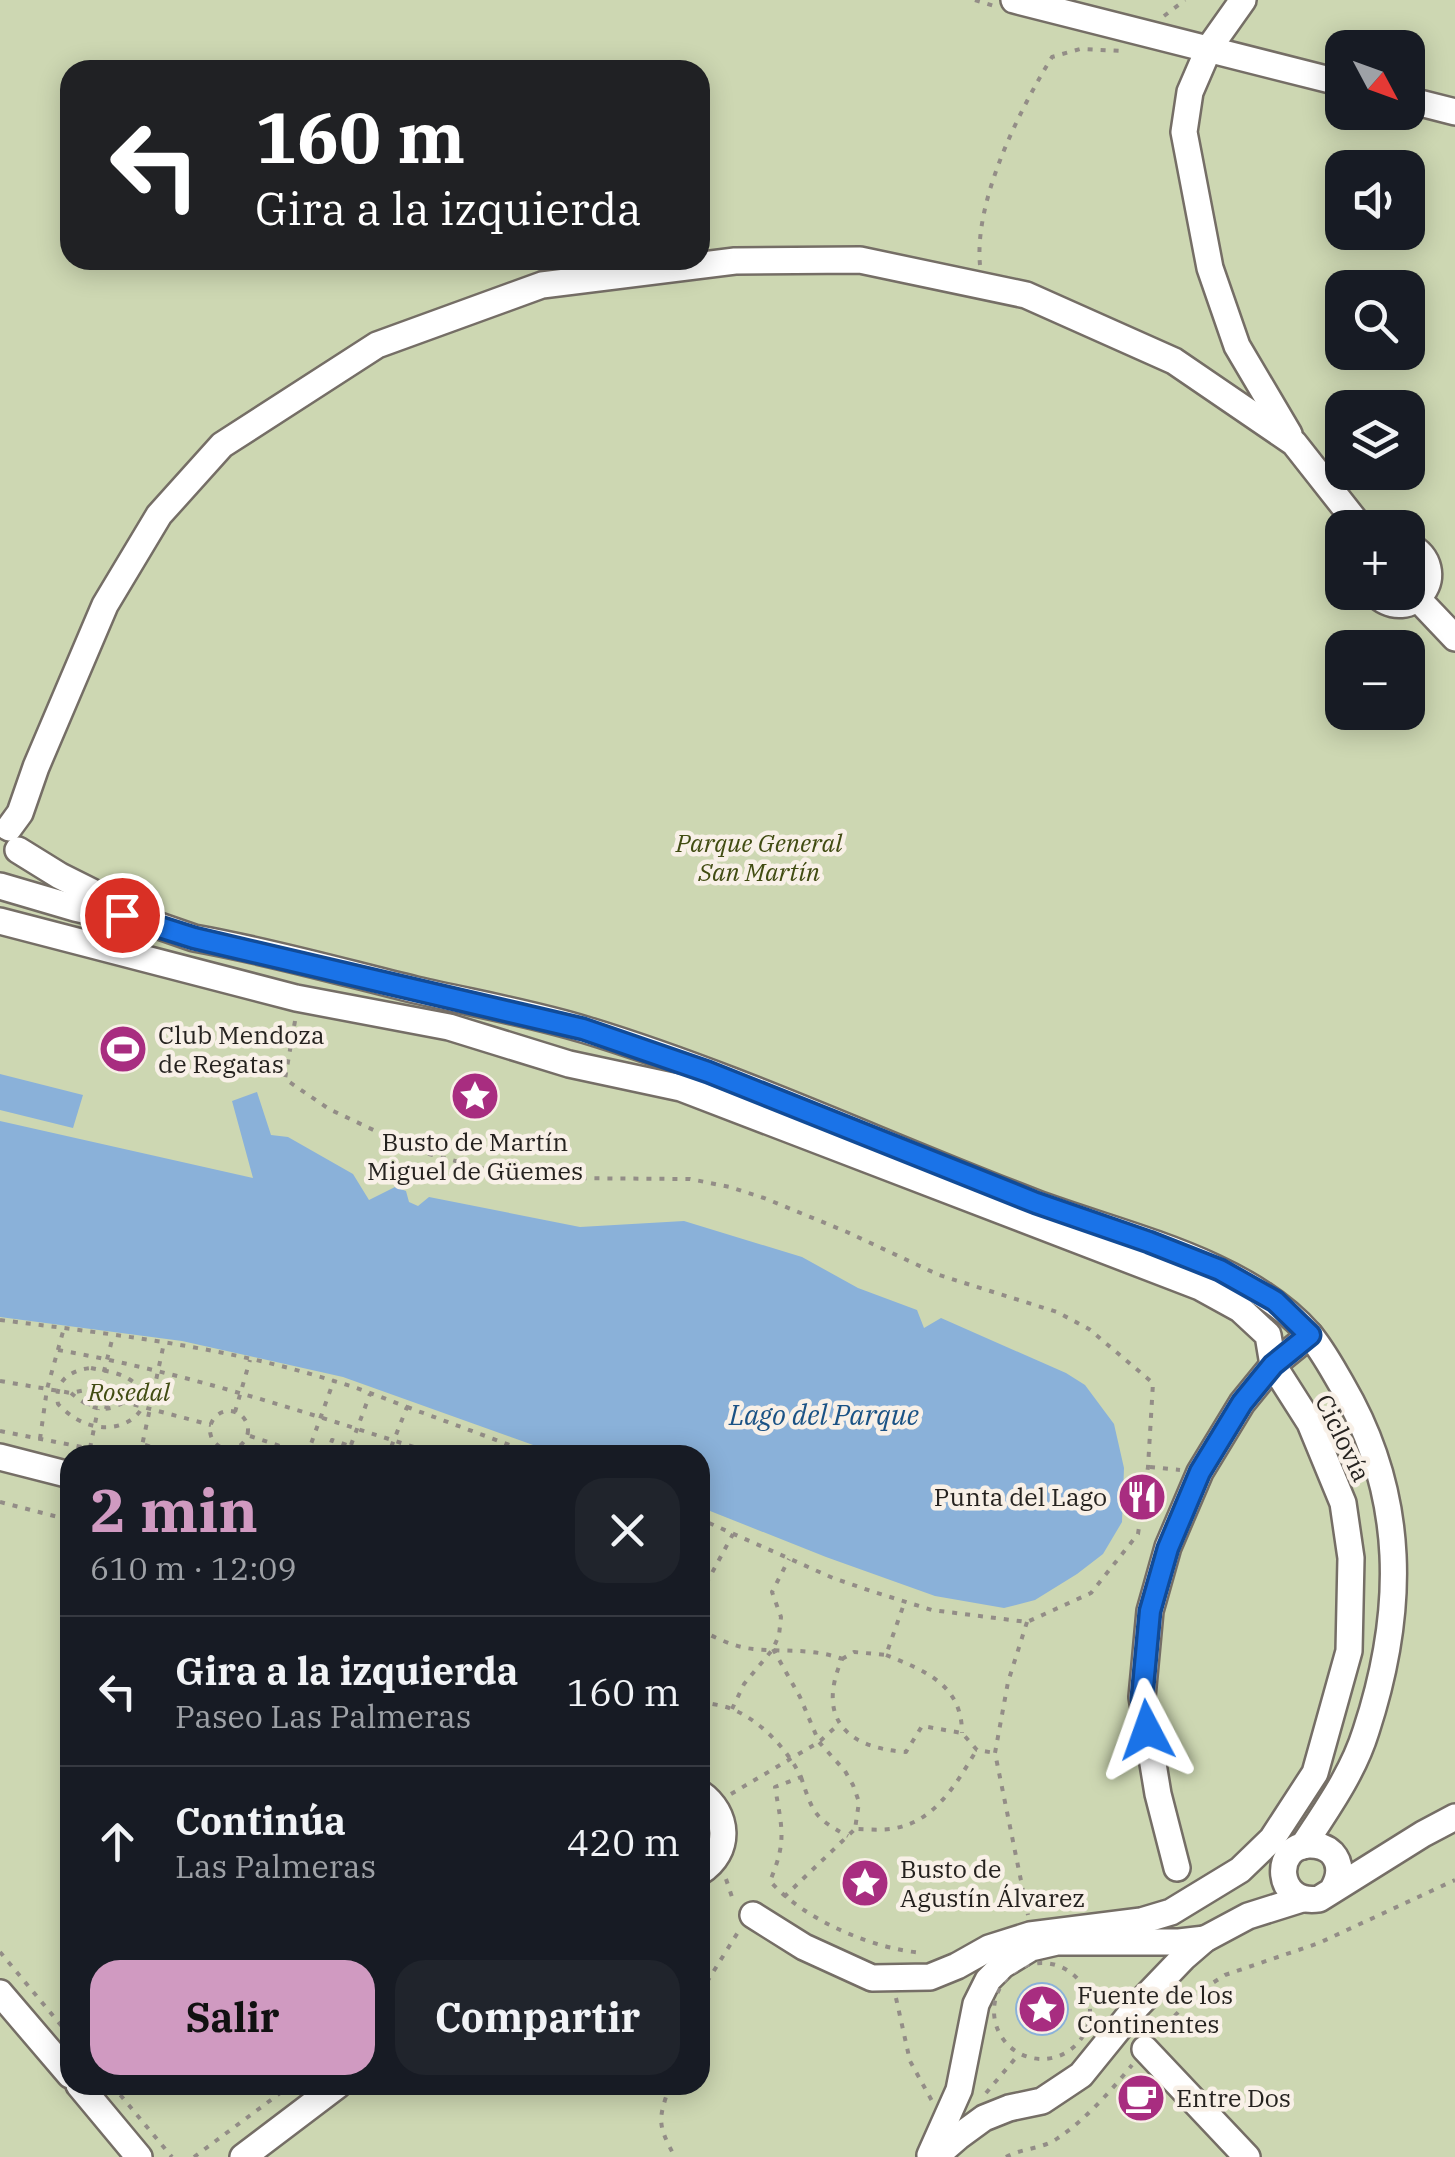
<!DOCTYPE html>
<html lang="es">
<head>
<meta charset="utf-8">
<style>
	:root { --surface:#171b24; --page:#20242c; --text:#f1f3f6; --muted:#9ea1a6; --line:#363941; --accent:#d09ac1 }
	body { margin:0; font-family:"IBM Plex Serif",serif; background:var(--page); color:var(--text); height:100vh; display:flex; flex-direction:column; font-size:38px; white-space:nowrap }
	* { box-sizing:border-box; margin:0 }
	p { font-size:32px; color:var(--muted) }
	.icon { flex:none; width:55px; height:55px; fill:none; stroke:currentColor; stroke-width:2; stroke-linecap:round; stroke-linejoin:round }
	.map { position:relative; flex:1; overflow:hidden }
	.side { position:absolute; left:60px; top:1445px; width:650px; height:650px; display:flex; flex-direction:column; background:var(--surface); border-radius:30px; box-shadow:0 5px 25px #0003 }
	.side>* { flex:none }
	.guide { position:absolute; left:60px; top:60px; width:650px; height:210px; border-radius:30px; box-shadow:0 5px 25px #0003; background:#202124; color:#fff; overflow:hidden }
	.needle { width:65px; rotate:131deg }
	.buttons { position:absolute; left:1325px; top:30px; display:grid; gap:20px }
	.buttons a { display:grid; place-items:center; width:100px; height:100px; border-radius:20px; background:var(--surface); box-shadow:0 5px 25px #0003; font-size:50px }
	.pin { position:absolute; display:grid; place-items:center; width:85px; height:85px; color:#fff; margin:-42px; border:5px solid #fff; border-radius:50%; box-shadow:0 2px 10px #0007 }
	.me { position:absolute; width:110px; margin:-55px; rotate:356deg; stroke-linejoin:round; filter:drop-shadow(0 0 8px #0008) }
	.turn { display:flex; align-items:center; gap:35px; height:210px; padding:0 30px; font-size:45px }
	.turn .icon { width:130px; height:130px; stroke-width:2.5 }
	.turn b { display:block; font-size:70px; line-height:85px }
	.round { display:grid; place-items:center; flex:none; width:105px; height:105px; border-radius:30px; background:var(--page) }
	.headline { display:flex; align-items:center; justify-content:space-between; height:170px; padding:0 30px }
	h1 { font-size:60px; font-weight:800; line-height:75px; color:var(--accent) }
	.cta { display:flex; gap:20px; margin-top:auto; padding:20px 30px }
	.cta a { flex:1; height:115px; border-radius:30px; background:var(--accent); color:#111; font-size:40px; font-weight:800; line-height:115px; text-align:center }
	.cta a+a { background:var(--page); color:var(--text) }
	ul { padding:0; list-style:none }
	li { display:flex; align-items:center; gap:30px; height:150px; padding:0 30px; border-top:2px solid var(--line) }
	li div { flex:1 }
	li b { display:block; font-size:38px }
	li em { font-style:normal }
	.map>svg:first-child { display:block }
</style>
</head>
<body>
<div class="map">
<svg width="1455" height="2157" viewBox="0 0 1455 2157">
	<rect width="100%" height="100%" fill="#f8f0e7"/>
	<path fill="#cdd7b2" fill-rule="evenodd" d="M 0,0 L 1455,0 L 1455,2157 L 0,2157 ZM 1342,48 L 1408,48 L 1408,112 L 1342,112 ZM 70,70 L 700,70 L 700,260 L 70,260 ZM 1342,168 L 1408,168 L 1408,232 L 1342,232 ZM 1342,288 L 1408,288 L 1408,352 L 1342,352 ZM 1342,408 L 1408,408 L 1408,472 L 1342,472 ZM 1342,528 L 1408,528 L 1408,592 L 1342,592 ZM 1342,648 L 1408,648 L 1408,712 L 1342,712 ZM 70,1455 L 700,1455 L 700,2085 L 70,2085 Z"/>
	<g fill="#8ab1d9">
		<polygon points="0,1074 83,1095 73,1128 0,1110"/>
		<polygon points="257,1092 271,1135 288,1137 353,1174 369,1200 395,1187 406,1191 409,1202 418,1206 429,1197 580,1227 684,1221 802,1257 858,1288 917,1310 924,1328 941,1318 1066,1373 1085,1385 1114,1424 1124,1468 1122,1522 1103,1554 1077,1574 1035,1600 1004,1608 935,1596 826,1557 700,1507 700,1455 561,1455 343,1377 182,1341 0,1317 0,1121 253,1178 232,1101"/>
		<circle cx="1042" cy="2009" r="27"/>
	</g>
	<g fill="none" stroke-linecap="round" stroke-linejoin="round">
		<g stroke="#756e66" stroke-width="30">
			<g id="minor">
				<polyline points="1014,0 1342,83"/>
				<polyline points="1243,0 1209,48 1190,92 1184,132 1210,268 1237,346 1289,434"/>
				<polyline points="1408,100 1455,112"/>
				<path d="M 1373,592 C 1412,631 1455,569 1408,545"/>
				<polyline points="1418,599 1455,638"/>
				<polyline points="9,828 20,813 36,767 105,605 159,515 222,445 377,345 542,285 735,261 860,260 1026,295 1174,361 1294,443 1361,528"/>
				<polyline points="18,850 60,876 102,897 123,915"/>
				<path d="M 0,886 L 75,908 L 97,913 L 123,915 L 145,921 L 194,938 C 268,951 342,972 416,990 C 472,1003 531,1013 586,1030 C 740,1077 885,1146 1035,1203 C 1123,1236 1245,1261 1309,1334 C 1322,1349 1332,1368 1342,1385 C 1407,1496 1405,1612 1366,1731 C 1353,1773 1327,1809 1303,1846"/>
				<polyline points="0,921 296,998 449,1027 569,1064 681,1088 1200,1287 1240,1309 1268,1335 1273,1365 1310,1423 1343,1503 1351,1558 1349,1651 1315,1773 1272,1839 1240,1870 1171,1912 1141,1921 1030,1935 989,1948 957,1966 930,1977 872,1978 804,1947 753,1915"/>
				<polyline points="0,1457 70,1475"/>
				<path d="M 700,1793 C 729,1813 732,1852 700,1872"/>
				<polyline points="1177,1868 1158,1794 1142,1697 1150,1611 1168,1547 1200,1472 1242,1403 1273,1365 1310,1335"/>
				<path d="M 1333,1889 C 1340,1877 1342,1864 1332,1853 C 1326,1847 1318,1845 1310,1845 C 1272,1845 1275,1906 1319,1899 L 1423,1834 L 1455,1817"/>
				<polyline points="0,1993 70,2075"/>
				<polyline points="1145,2049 1247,2157"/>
				<polyline points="79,2085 139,2157"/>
				<polyline points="930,2155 959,2090 976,2004 988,1980 1003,1965 1031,1948 1057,1942 1179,1942 1205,1939"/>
				<polyline points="243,2157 338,2085"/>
				<polyline points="935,2157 958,2137 984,2118 1009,2108 1042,2101 1081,2075 1137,2006 1183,1958 1205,1939 1248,1916 1302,1899"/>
			</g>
		</g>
		<g stroke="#938d87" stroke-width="4" stroke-dasharray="5 8" stroke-linecap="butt">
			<polyline points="975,0 994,6"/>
			<polyline points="1164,16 1185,0"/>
			<path d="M 980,265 C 974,200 1019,111 1052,57 L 1080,49 L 1122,51"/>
			<polyline points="295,1021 285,1079 329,1109 418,1151 489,1170 546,1178 690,1179 730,1187 764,1198 847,1232 939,1275 1057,1312 1089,1329 1153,1383 1148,1467 1138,1534 1091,1593 1027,1622 932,1610 874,1592 833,1578 700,1519"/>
			<path d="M 0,1320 C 112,1334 226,1347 334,1381 C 359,1388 383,1398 407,1407 L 388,1455"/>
			<path d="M 58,1350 C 189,1373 313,1415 439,1455"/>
			<path d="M 91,1368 C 104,1371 118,1372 129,1379 C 173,1406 107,1457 58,1404 C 54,1381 70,1370 91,1368 Z"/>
			<polyline points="0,1381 71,1393 100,1387 113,1336"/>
			<polyline points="100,1387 115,1393 124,1402 211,1425"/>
			<path d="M 71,1393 C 89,1408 103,1415 124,1402"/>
			<polyline points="88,1406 94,1387"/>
			<polyline points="407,1407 537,1455"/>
			<polyline points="106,1409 110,1391"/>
			<circle cx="229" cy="1430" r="19"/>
			<polyline points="235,1412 250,1360"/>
			<polyline points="0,1431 123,1455"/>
			<polyline points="250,1436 307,1455"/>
			<polyline points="40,1439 47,1389 64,1328"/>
			<polyline points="145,1445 178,1455"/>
			<polyline points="351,1445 370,1394"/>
			<polyline points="90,1448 98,1409"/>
			<polyline points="140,1455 164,1343"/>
			<polyline points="307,1455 334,1380"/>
			<polyline points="327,1455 332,1440 371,1453 370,1455"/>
			<polyline points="1150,1467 1180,1470"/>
			<polyline points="0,1502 70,1520"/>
			<polyline points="700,1595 733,1534"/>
			<polyline points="1027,1622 1008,1682 995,1753 1028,1915"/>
			<path d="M 700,1630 C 716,1638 734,1647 753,1649 C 783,1652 814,1648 842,1659 C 816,1719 847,1748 906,1752 L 922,1726 L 962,1733 L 977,1750 L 995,1753"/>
			<path d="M 773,1649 L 800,1697 L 819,1742 L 845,1771 L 853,1785 L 859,1802 L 855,1829 C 868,1829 883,1831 896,1828 C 936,1820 956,1784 976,1751"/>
			<path d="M 886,1655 C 926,1671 962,1685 962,1733"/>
			<polyline points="842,1659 854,1652 886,1655 905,1601"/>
			<path d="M 700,1701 C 710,1704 722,1705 732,1709 C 761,1721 788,1750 801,1777 L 775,1787 C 782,1829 787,1841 770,1881 C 804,1920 873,1949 923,1953"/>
			<polyline points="732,1709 744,1684 773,1649 779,1635 781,1617 772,1592 789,1559"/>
			<path d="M 801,1777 C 813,1813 814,1818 848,1836"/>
			<polyline points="731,1794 819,1742 839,1724"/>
			<polyline points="726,1879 734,1903"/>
			<polyline points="784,1897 855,1829"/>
			<polyline points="0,1952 70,2036"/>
			<circle cx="1042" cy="2011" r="48"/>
			<polyline points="700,1993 740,1929"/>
			<polyline points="896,1998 910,2061 932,2101"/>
			<polyline points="1157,2035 1194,1995 1225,1975 1319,1943 1455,1880"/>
			<polyline points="112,2085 172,2157"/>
			<path d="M 670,2085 C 658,2120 657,2124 675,2157"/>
			<polyline points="986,2093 1019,2054"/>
			<polyline points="194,2157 291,2085"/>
			<path d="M 1006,2157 C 1022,2148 1043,2149 1058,2138 C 1086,2119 1110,2092 1132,2065"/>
		</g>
		<use href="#minor" stroke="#fff" stroke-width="25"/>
	</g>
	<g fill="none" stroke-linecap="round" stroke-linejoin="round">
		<g stroke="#114b97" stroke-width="25">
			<polyline id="route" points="122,915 194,938 583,1029 708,1072 1036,1203 1149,1242 1220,1270 1275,1301 1310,1335 1273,1365 1242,1403 1200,1472 1168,1548 1150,1611 1142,1698 1147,1730"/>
		</g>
		<use href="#route" stroke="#1a73e8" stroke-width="18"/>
	</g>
	<defs>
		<g id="stadium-disc" transform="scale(2.5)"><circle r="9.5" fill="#a82d80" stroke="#f8f0e7"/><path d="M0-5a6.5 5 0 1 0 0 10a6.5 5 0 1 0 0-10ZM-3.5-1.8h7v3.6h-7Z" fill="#fff"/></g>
		<g id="sight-disc" transform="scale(2.5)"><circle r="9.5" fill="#a82d80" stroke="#f8f0e7"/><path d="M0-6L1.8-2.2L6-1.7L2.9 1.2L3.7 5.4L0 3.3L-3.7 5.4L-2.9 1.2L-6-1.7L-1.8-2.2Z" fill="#fff"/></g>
		<g id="restaurant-disc" transform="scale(2.5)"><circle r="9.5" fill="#a82d80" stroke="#f8f0e7"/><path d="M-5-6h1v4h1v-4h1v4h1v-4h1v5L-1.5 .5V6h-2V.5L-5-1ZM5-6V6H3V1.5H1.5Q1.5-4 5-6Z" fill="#fff"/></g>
		<g id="cafe-disc" transform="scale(2.5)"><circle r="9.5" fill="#a82d80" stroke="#f8f0e7"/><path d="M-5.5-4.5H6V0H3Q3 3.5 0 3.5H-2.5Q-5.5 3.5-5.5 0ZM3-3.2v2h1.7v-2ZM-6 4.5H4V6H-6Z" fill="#fff"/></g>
	</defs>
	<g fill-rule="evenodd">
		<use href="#stadium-disc" x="123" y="1049"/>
		<use href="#sight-disc" x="475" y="1096"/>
		<use href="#restaurant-disc" x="1142" y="1497"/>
		<use href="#sight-disc" x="865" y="1883"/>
		<use href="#sight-disc" x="1042" y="2009"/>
		<use href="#cafe-disc" x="1141" y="2098"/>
	</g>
	<g text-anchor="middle" stroke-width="9" stroke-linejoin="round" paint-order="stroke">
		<g font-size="25" font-style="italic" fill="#414c12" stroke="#f8f0e7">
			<text x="759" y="852">Parque General<tspan x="759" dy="29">San Martín</tspan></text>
			<text x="129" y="1401">Rosedal</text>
		</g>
		<g font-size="25" fill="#25221f" stroke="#f8f0e7" text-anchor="start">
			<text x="158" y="1044">Club Mendoza<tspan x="158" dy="29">de Regatas</tspan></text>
			<text x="475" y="1151" text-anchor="middle">Busto de Martín<tspan x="475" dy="29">Miguel de Güemes</tspan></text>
			<text x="1107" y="1506" text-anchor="end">Punta del Lago</text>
			<text x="900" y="1878">Busto de<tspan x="900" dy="29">Agustín Álvarez</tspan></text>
			<text x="1077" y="2004">Fuente de los<tspan x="1077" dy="29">Continentes</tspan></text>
			<text x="1176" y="2107">Entre Dos</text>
		</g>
		<g font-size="25" fill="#25221f" stroke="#f8f0e7">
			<text transform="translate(1343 1438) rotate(64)" y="9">Ciclovía</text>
		</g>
		<g font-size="28" font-style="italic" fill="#1a5285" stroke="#f8f0e7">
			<text x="824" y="1425">Lago del Parque</text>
		</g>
	</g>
</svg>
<div class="buttons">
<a><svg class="needle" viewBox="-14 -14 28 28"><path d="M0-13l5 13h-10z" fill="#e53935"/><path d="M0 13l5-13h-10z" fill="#9ea1a6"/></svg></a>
<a><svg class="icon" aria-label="sound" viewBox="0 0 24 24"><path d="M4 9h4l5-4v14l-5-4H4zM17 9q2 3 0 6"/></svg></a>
<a><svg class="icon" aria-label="search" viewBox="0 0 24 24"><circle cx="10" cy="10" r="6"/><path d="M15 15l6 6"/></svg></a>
<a><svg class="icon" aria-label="layers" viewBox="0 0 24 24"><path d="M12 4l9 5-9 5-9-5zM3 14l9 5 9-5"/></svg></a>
<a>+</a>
<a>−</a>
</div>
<div class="pin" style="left:122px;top:915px;background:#d93025"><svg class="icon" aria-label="arrive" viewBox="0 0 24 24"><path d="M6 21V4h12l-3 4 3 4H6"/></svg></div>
<svg class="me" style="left:1147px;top:1730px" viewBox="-20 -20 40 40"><path d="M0-17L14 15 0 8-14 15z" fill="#1a73e8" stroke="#fff" stroke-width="4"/></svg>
<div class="guide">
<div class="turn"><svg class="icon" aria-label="left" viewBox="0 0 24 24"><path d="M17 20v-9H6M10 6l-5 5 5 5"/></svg><div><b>160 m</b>Gira a la izquierda</div></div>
</div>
<section class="side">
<div class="headline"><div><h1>2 min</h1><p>610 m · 12:09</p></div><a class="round"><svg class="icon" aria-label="close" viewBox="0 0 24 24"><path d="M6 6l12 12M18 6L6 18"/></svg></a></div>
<ul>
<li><svg class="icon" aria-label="left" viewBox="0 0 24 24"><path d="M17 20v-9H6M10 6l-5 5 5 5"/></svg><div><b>Gira a la izquierda</b><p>Paseo Las Palmeras</p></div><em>160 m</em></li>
<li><svg class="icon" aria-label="ahead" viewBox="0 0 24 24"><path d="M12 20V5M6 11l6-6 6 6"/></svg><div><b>Continúa</b><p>Las Palmeras</p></div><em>420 m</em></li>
</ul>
<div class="cta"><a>Salir</a><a>Compartir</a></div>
</section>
</div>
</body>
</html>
